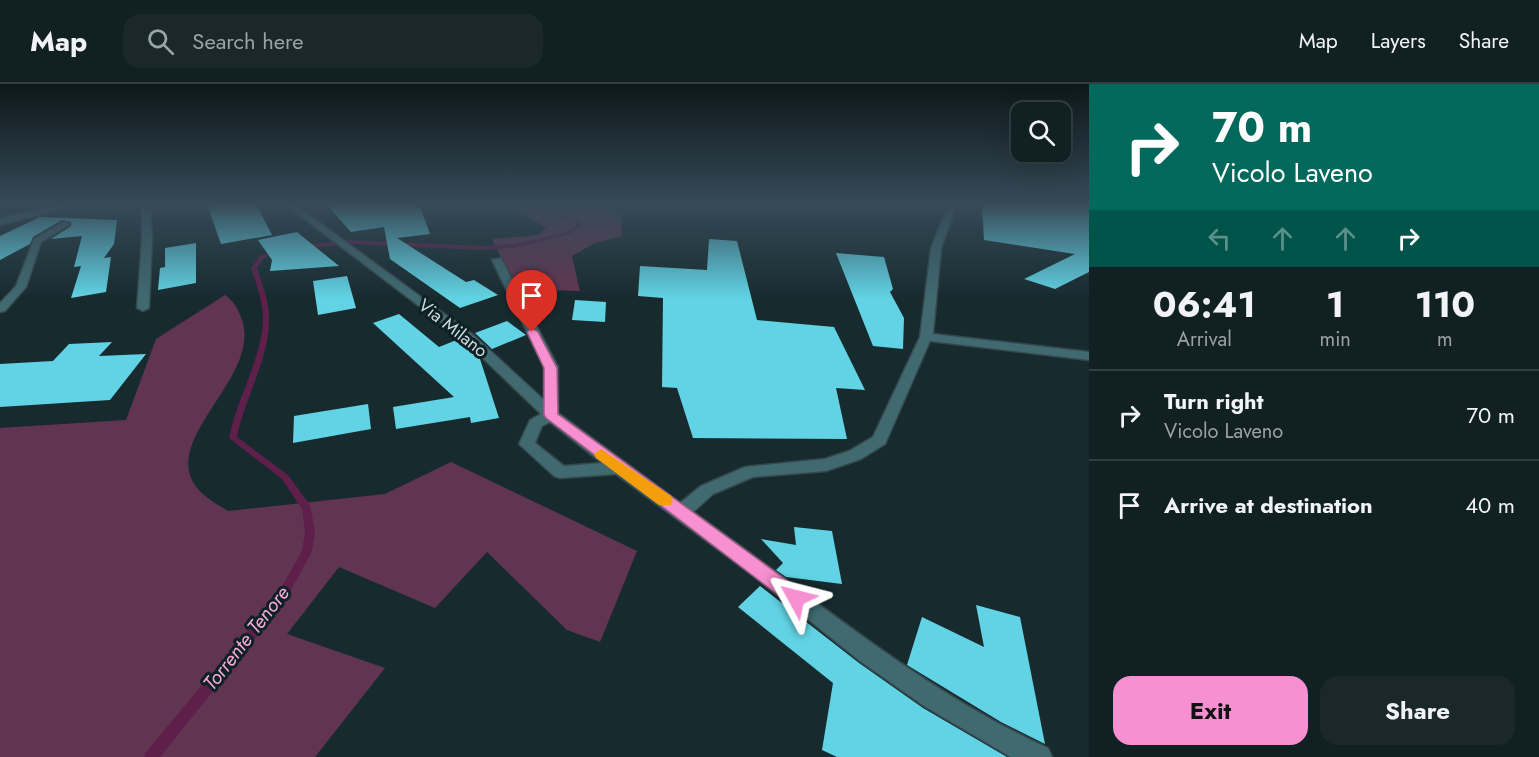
<!DOCTYPE html>
<html lang="en">
<head>
<meta charset="utf-8">
<style>
	:root { --surface:#112023; --page:#1a282b; --text:#f1f3f6; --muted:#9ca3a6; --line:#303e41; --accent:#f690d0 }
	body { margin:0; font-family:Jost,sans-serif; background:var(--page); color:var(--text); height:100vh; display:flex; flex-direction:column; font-size:22px; white-space:nowrap }
	* { box-sizing:border-box; margin:0 }
	p { font-size:20px; color:var(--muted) }
	.icon { flex:none; width:33px; height:33px; fill:none; stroke:currentColor; stroke-width:2; stroke-linecap:round; stroke-linejoin:round }
	.map { position:relative; flex:1; overflow:hidden }
	.side { display:flex; flex-direction:column; background:var(--surface); width:450px }
	.side>* { flex:none }
	.guide { background:#00695c; color:#fff; overflow:hidden }
	.fabs { position:absolute; left:1011px; top:18px; display:grid; gap:12px }
	.fabs a { display:grid; place-items:center; width:60px; height:60px; border-radius:12px; background:var(--surface); box-shadow:0 6px 24px #0002,0 0 0 2px var(--line); font-size:30px }
	.pin { position:absolute; display:grid; place-items:center; width:51px; height:51px; color:#fff; margin:-62px -26px; border-radius:50% 50% 50% 0; rotate:-45deg; box-shadow:0 0 6px #0007 }
	.pin .icon { rotate:45deg }
	.me { position:absolute; width:66px; margin:-33px; rotate:308deg; stroke-linejoin:round; filter:drop-shadow(0 0 4px #0008) }
	.turn { display:flex; align-items:center; gap:21px; height:126px; padding:0 24px; font-size:27px }
	.turn .icon { width:78px; height:78px; stroke-width:2.5 }
	.turn b { display:block; font-size:42px; line-height:51px }
	.lanes { display:flex; align-items:center; height:57px; padding:0 24px; background:#0003; justify-content:center; gap:30px; direction:ltr }
	.lanes .off { opacity:.35 }
	.eta { display:flex; justify-content:space-evenly; align-items:center; height:102px; text-align:center }
	.eta b { font-size:36px; font-weight:700; line-height:42px }
	.cta { display:flex; gap:12px; margin-top:auto; padding:12px 24px }
	.cta a { flex:1; height:69px; border-radius:18px; background:var(--accent); color:#111; font-size:24px; font-weight:700; line-height:69px; text-align:center }
	.cta a+a { background:var(--page); color:var(--text) }
	ul { padding:0; list-style:none }
	li { display:flex; align-items:center; gap:18px; height:90px; padding:0 24px; border-top:2px solid var(--line) }
	li div { flex:1 }
	li b { display:block; font-size:22px }
	li em { font-style:normal }
	header { display:flex; align-items:center; gap:36px; box-sizing:border-box; height:84px; padding:0 30px; background:var(--surface); border-bottom:2px solid var(--line) }
	header strong { font-size:28px }
	nav { display:flex; gap:33px; margin-inline-start:auto; font-size:21px }
	.search { width:420px; height:54px; background:var(--page); display:flex; align-items:center; gap:15px; box-sizing:border-box; padding:0 21px; border-radius:18px; color:var(--muted); font-size:22px }
	main { display:flex; flex:1; min-height:0 }
	.map>svg:first-child { display:block }
</style>
</head>
<body>
<header>
<strong>Map</strong>
<div class="search"><svg class="icon" aria-label="search" viewBox="0 0 24 24"><circle cx="10" cy="10" r="6"/><path d="M15 15l6 6"/></svg>Search here</div>
<nav><a>Map</a><a>Layers</a><a>Share</a></nav>
</header>
<main>
<div class="map">
<svg width="1089" height="673" viewBox="0 0 1089 673">
	<rect width="100%" height="100%" fill="#172b2f"/>
	<g fill="#613551">
		<polygon points="507,120 606,120 621,134 622,152 595,159 572,172 580,207 516,205 492,155 539,151 546,144"/>
		<path d="M 225,211 C 233,216 238,225 241,233 C 264,290 166,349 193,398 C 200,411 215,419 228,427 L 385,410 L 451,378 L 637,467 L 600,558 L 567,546 L 487,468 L 435,524 L 339,483 L 287,550 L 385,584 L 315,673 L 0,673 L 0,344 L 126,336 L 156,255 Z"/>
	</g>
	<g fill="none" stroke-linecap="round" stroke-linejoin="round">
		<g fill="#5e1f4a" fill-rule="evenodd">
			<polygon points="511,120 518,120 579,135 581,142 570,150 514,164 483,166 348,160 304,165 301,163 304,161 348,156 483,162 514,160 566,148 576,142 575,137"/>
			<path d="M 274,167 L 279,168 L 264,174 L 257,184 C 262,200 269,216 269,233 C 270,275 245,312 237,353 L 288,391 L 310,421 L 315,448 L 312,467 L 284,519 L 160,673 L 144,673 L 146,668 L 276,513 L 302,467 L 305,448 L 302,425 L 282,395 L 229,354 C 237,313 262,275 263,234 C 263,217 256,200 251,184 L 260,172 Z"/>
		</g>
	</g>
	<g fill="#61d3e4">
		<polygon points="207,120 256,120 272,151 221,160"/>
		<polygon points="326,120 414,120 421,125 430,150 397,154 466,198 474,196 498,211 460,224 390,175 384,143 351,148"/>
		<polygon points="982,120 1089,120 1089,188 1055,205 1024,195 1075,170 984,156"/>
		<polygon points="40,133 117,136 114,160 104,174 111,173 106,208 71,214 81,182 74,183 82,152 51,155 71,142 71,138 62,136 33,153 30,160 0,176 0,152"/>
		<polygon points="297,148 339,182 270,187 272,176 258,156"/>
		<polygon points="709,155 737,157 757,236 834,243 865,306 836,304 847,355 693,354 677,304 662,303 663,214 638,212 640,182 707,186"/>
		<polygon points="196,159 196,199 158,206 160,184 165,183 165,164"/>
		<polygon points="836,169 884,173 893,205 890,208 904,234 903,265 873,262"/>
		<polygon points="347,192 356,224 318,231 313,197"/>
		<polygon points="575,216 606,218 605,238 572,236"/>
		<polygon points="399,230 439,263 459,255 480,275 499,334 471,339 470,333 396,345 393,323 454,313 373,239"/>
		<polygon points="507,237 526,251 492,265 475,249"/>
		<polygon points="112,258 99,272 146,270 110,316 0,323 0,280 53,277 69,260"/>
		<polygon points="368,320 371,345 293,359 294,332"/>
		<polygon points="794,443 832,447 842,500 786,493 776,486 783,479 761,455 796,461"/>
		<polygon points="760,502 859,579 923,624 1007,673 837,673 822,666 833,599 738,523"/>
		<polygon points="976,521 1020,533 1045,660 1001,638 907,581 922,533 984,563"/>
	</g>
	<g fill="none" stroke-linecap="round" stroke-linejoin="round">
		<g stroke="#34474b" stroke-width="3">
			<g id="minor">
				<polygon points="65,120 80,120 0,141 0,135 7,132"/>
				<polygon points="142,120 150,120 152,155 149,224 143,227 137,224 142,155"/>
				<path d="M 285,120 L 294,120 L 473,251 L 544,316 L 544,283 L 492,176 L 501,174 L 558,283 L 558,329 L 680,419 L 701,402 L 745,383 L 825,375 L 849,367 L 873,353 L 920,253 L 931,164 L 949,120 L 957,120 L 941,164 L 933,250 L 1089,268 L 1089,276 L 930,257 L 885,360 L 861,375 L 826,387 L 753,393 L 713,410 L 693,428 C 809,509 918,605 1048,664 L 1052,673 L 1011,673 L 924,622 L 860,577 L 754,492 L 616,390 L 560,394 L 554,392 L 519,360 L 530,336 L 541,330 L 465,257 ZM 550,338 L 602,379 L 564,382 L 535,359 L 542,342 Z"/>
				<polygon points="63,138 70,140 41,158 26,203 5,227 0,228 0,219 16,202 34,155"/>
			</g>
		</g>
		<use href="#minor" fill="#406970" fill-rule="evenodd"/>
	</g>
	<linearGradient id="sky" x2="0" y2="1"><stop stop-color="#0d181a"/><stop offset="0.56" stop-color="#364a58"/><stop offset="1" stop-color="#364a58" stop-opacity="0"/></linearGradient>
	<rect width="1089" height="214" fill="url(#sky)"/>
	<polygon fill="#f690d0" stroke="#a05e87" stroke-width="1.5" points="532,244 538,248 557,284 558,330 803,508 806,514 803,520 796,522 790,520 546,334 544,331 544,284 527,248"/>
	<polygon fill="#f59e0b" points="601,365 671,412 673,416 671,421 659,421 596,374 594,370"/>
	<g text-anchor="middle" stroke-width="6" stroke-linejoin="round" paint-order="stroke">
		<g font-size="18" fill="#cfdbdd" stroke="#0e2225">
			<text transform="translate(453 244) rotate(38)" y="6">Via Milano</text>
		</g>
		<g font-size="20" font-style="italic" fill="#f7aad9" stroke="#0e2225">
			<text transform="translate(246 554) rotate(-52)" y="7">Torrente Tenore</text>
		</g>
	</g>
</svg>
<div class="fabs">
<a><svg class="icon" aria-label="search" viewBox="0 0 24 24"><circle cx="10" cy="10" r="6"/><path d="M15 15l6 6"/></svg></a>
</div>
<div class="pin" style="left:532px;top:248px;background:#d93025"><svg class="icon" aria-label="arrive" viewBox="0 0 24 24"><path d="M6 21V4h12l-3 4 3 4H6"/></svg></div>
<svg class="me" style="left:796px;top:514px" viewBox="-20 -20 40 40"><path d="M0-17L14 15 0 8-14 15z" fill="#f690d0" stroke="#fff" stroke-width="4"/></svg>
</div>
<section class="side">
<div class="guide">
<div class="turn"><svg class="icon" aria-label="right" viewBox="0 0 24 24"><path d="M7 20v-9h11M14 6l5 5-5 5"/></svg><div><b>70 m</b>Vicolo Laveno</div></div>
<div class="lanes"><svg class="icon off" aria-label="left" viewBox="0 0 24 24"><path d="M17 20v-9H6M10 6l-5 5 5 5"/></svg><svg class="icon off" aria-label="ahead" viewBox="0 0 24 24"><path d="M12 20V5M6 11l6-6 6 6"/></svg><svg class="icon off" aria-label="ahead" viewBox="0 0 24 24"><path d="M12 20V5M6 11l6-6 6 6"/></svg><svg class="icon" aria-label="right" viewBox="0 0 24 24"><path d="M7 20v-9h11M14 6l5 5-5 5"/></svg></div>
</div>
<div class="eta">
<div><b>06:41</b><p>Arrival</p></div>
<div><b>1</b><p>min</p></div>
<div><b>110</b><p>m</p></div>
</div>
<ul>
<li><svg class="icon" aria-label="right" viewBox="0 0 24 24"><path d="M7 20v-9h11M14 6l5 5-5 5"/></svg><div><b>Turn right</b><p>Vicolo Laveno</p></div><em>70 m</em></li>
<li><svg class="icon" aria-label="arrive" viewBox="0 0 24 24"><path d="M6 21V4h12l-3 4 3 4H6"/></svg><div><b>Arrive at destination</b></div><em>40 m</em></li>
</ul>
<div class="cta"><a>Exit</a><a>Share</a></div>
</section>
</main>
</body>
</html>
